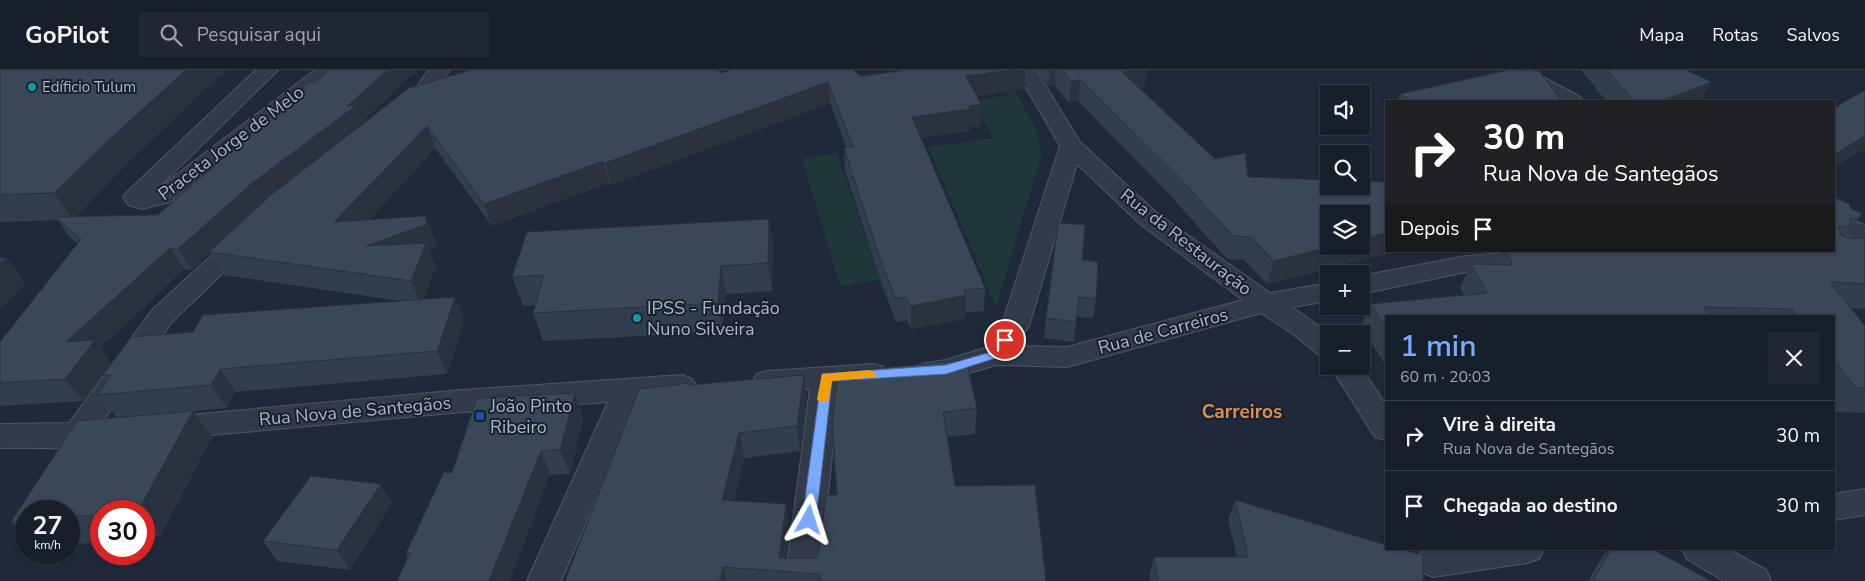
<!DOCTYPE html>
<html lang="pt">
<head>
<meta charset="utf-8">
<style>
	:root { --surface:#171f2b; --page:#202733; --text:#f1f3f6; --muted:#9ea2a9; --line:#363d47; --accent:#79aaff }
	body { margin:0; font-family:"Nunito Sans",sans-serif; background:var(--page); color:var(--text); height:100vh; display:flex; flex-direction:column; font-size:19px; white-space:nowrap }
	* { box-sizing:border-box; margin:0 }
	p { font-size:16px; color:var(--muted) }
	.icon { flex:none; width:28px; height:28px; fill:none; stroke:currentColor; stroke-width:2; stroke-linecap:round; stroke-linejoin:round }
	.map { position:relative; flex:1; overflow:hidden }
	.drawer { position:absolute; left:1385px; top:245px; width:450px; height:235px; display:flex; flex-direction:column; background:var(--surface); border-radius:0px; box-shadow:0 1px 4px #0004,0 0 0 1px var(--line) }
	.drawer>* { flex:none }
	.banner { position:absolute; left:1385px; top:30px; width:450px; height:152px; border-radius:0px; box-shadow:0 1px 4px #0004,0 0 0 1px var(--line); background:#202124; color:#fff; overflow:hidden }
	.fabs { position:absolute; left:1320px; top:15px; display:grid; gap:10px }
	.fabs a { display:grid; place-items:center; width:50px; height:50px; border-radius:0px; background:var(--surface); box-shadow:0 1px 4px #0004,0 0 0 1px var(--line); font-size:25px }
	.speed { position:absolute; left:15px; top:430px; display:flex; gap:10px; font-size:25px; font-weight:700; text-align:center }
	.speed>* { display:grid; place-content:center; width:65px; height:65px; border-radius:50%; background:var(--surface); box-shadow:0 1px 4px #0004,0 0 0 1px var(--line); line-height:1 }
	.speed small { font-size:12px; font-weight:400 }
	.speed .limit { border:8px solid #d22; background:#fff; color:#111 }
	.pin { position:absolute; display:grid; place-items:center; width:42px; height:42px; color:#fff; margin:-21px; border:2px solid #fff; border-radius:50%; box-shadow:0 1px 5px #0007 }
	.me { position:absolute; width:55px; margin:-28px; rotate:6deg; stroke-linejoin:round; filter:drop-shadow(0 0 4px #0008) }
	.turn { display:flex; align-items:center; gap:18px; height:105px; padding:0 15px; font-size:22px }
	.turn .icon { width:65px; height:65px; stroke-width:2.5 }
	.turn b { display:block; font-size:35px; line-height:42px }
	.then { display:flex; align-items:center; height:48px; padding:0 15px; background:#0003; gap:10px; font-size:19px }
	.round { display:grid; place-items:center; flex:none; width:52px; height:52px; border-radius:0px; background:var(--page) }
	.overview { display:flex; align-items:center; justify-content:space-between; height:85px; padding:0 15px }
	h1 { font-size:30px; font-weight:600; line-height:38px; color:var(--accent) }
	ul { padding:0; list-style:none }
	li { display:flex; align-items:center; gap:15px; height:70px; padding:0 15px; border-top:1px solid var(--line) }
	li div { flex:1 }
	li b { display:block; font-size:19px }
	li em { font-style:normal }
	header { display:flex; align-items:center; gap:30px; box-sizing:border-box; height:70px; padding:0 25px; background:var(--surface); border-bottom:1px solid var(--line) }
	header strong { font-size:24px }
	nav { display:flex; gap:28px; margin-inline-start:auto; font-size:18px }
	.search { width:350px; height:45px; background:var(--page); display:flex; align-items:center; gap:12px; box-sizing:border-box; padding:0 18px; border-radius:0px; color:var(--muted); font-size:19px }
	.map>svg:first-child { display:block }
</style>
</head>
<body>
<header>
<strong>GoPilot</strong>
<div class="search"><svg class="icon" aria-label="search" viewBox="0 0 24 24"><circle cx="10" cy="10" r="6"/><path d="M15 15l6 6"/></svg>Pesquisar aqui</div>
<nav><a>Mapa</a><a>Rotas</a><a>Salvos</a></nav>
</header>
<div class="map">
<svg width="1865" height="511" viewBox="0 0 1865 511">
	<rect width="100%" height="100%" fill="#1f2939"/>
	<g fill="#20373a">
		<polygon points="991,0 1002,0 1034,54 1042,83 996,236 928,77 993,68 974,31 1007,25"/>
		<polygon points="837,83 880,210 840,216 802,88"/>
	</g>
	<g fill="none" stroke-linecap="round" stroke-linejoin="round">
		<g stroke="#4d5664" stroke-width="2">
			<g id="street">
				<polygon points="256,0 278,0 155,121 315,0 338,0 335,4 170,132 142,139 128,135 123,127 127,122"/>
				<path d="M 429,0 L 450,0 C 439,17 420,47 398,41 L 394,37 L 413,21 Z"/>
				<path d="M 1016,0 L 1036,0 L 1080,72 L 1158,144 L 1270,223 L 1329,213 L 1329,231 L 1292,237 L 1330,264 L 1329,288 L 1319,285 L 1293,264 L 1261,243 L 1067,297 L 996,295 L 946,310 L 930,311 L 920,308 L 916,301 L 920,294 L 946,290 L 985,278 L 1002,254 L 1060,76 ZM 1077,94 L 1140,154 L 1243,230 L 1067,277 L 1016,276 L 1029,256 Z"/>
				<polygon points="1505,0 1530,0 1580,27 1584,31 1558,31 1508,4"/>
				<polygon points="1834,144 1865,155 1865,172 1834,160"/>
				<path d="M 244,161 L 253,164 L 257,169 L 253,174 L 172,252 L 103,351 L 115,355 L 119,363 L 115,371 C 81,382 36,377 0,378 L 0,354 L 69,353 L 152,240 L 235,164 Z"/>
				<polygon points="1536,181 1544,183 1548,189 1544,195 1535,197 1466,202 1361,224 1361,206 1466,186"/>
				<polygon points="874,294 884,297 888,304 884,311 874,314 839,317 819,511 785,511 810,319 767,321 757,318 752,311 757,304 767,301"/>
				<polygon points="1330,296 1360,296 1386,335 1386,370 1375,367"/>
				<polygon points="682,305 692,309 697,316 692,323 682,327 638,330 561,511 527,511 608,332 463,342 167,369 156,366 152,358 156,350 167,347 463,320"/>
				<polygon points="1865,419 1865,445 1834,450 1834,424"/>
				<polygon points="1429,479 1544,479 1539,489 1527,493 1433,507 1421,502 1416,492 1421,482"/>
				<polygon points="1682,479 1728,479 1766,500 1771,511 1724,511 1687,489"/>
			</g>
		</g>
		<use href="#street" fill="#323b49" fill-rule="evenodd"/>
	</g>
	<g fill="#323d4d">
		<polygon points="0,0 128,93 76,146 158,145 314,13 415,2 365,49 366,51 721,3 861,6 908,0 1026,0 1025,19 977,26 981,34 980,56 970,57 970,61 921,67 985,218 984,241 965,243 965,249 911,259 907,250 896,252 880,210 845,100 844,78 846,77 830,33 611,115 608,113 492,156 435,78 369,150 435,169 437,177 429,180 436,196 423,230 464,250 447,304 235,322 227,338 193,341 212,367 160,466 144,468 144,441 101,441 101,472 69,475 69,441 26,441 26,467 11,452 117,348 98,325 107,311 103,305 193,262 401,231 223,205 210,183 192,200 184,199 100,278 111,292 83,331 0,336 0,272 78,174 70,168 58,150 0,152"/>
		<polygon points="1037,0 1147,0 1144,19 1141,19 1215,89 1248,107 1395,182 1267,214 1244,190 1227,189 1168,123 1078,31 1069,33 1055,15 1048,16"/>
		<polygon points="1581,0 1686,0 1701,31 1606,31"/>
		<polygon points="1400,24 1562,31 1397,31"/>
		<polygon points="1834,127 1851,139 1859,148 1845,166 1852,168 1865,168 1865,239 1851,238 1865,256 1865,343 1835,342 1834,339 1834,246 1386,246 1386,296 1361,257 1370,234 1464,225 1460,218 1471,194 1496,195 1503,181 1834,181"/>
		<polygon points="773,176 772,221 726,224 723,262 543,271 533,243 535,235 523,236 512,207"/>
		<polygon points="1482,181 1501,181 1483,183"/>
		<polygon points="1082,190 1096,229 1093,248 1077,247 1074,272 1044,268 1046,248"/>
		<polygon points="804,305 807,330 800,381 744,388 734,431 786,434 790,459 786,488 816,488 818,486 837,425 832,354 977,338 975,364 947,367 955,416 1046,511 565,511 690,315"/>
		<polygon points="583,348 570,404 550,405 408,488 406,483 452,403"/>
		<polygon points="381,414 392,433 350,500 277,491 263,471"/>
		<polygon points="1235,430 1423,511 1150,511 1149,507 1154,487 1237,487 1228,450"/>
		<polygon points="1608,479 1652,479 1711,511 1588,511 1602,487"/>
	</g>
	<g fill="#29323e">
		<polygon points="186,0 226,0 128,93 73,150 54,123 112,67"/>
		<polygon points="388,0 414,0 415,2 365,49 367,54 209,182 210,183 192,200 178,179 251,114 346,37"/>
		<polygon points="1012,0 1026,0 1025,19 966,27 966,6"/>
		<polygon points="1050,0 1056,0 1055,15 1048,16"/>
		<polygon points="1134,0 1147,0 1144,19 1119,23 1122,2"/>
		<polygon points="1080,10 1078,31 1069,33 1072,11"/>
		<polygon points="828,12 830,33 611,115 605,93"/>
		<polygon points="1712,12 1701,31 1661,31"/>
		<polygon points="981,34 980,56 970,57 970,61 913,69 912,47 969,36"/>
		<polygon points="427,56 435,78 346,175 334,152"/>
		<polygon points="1865,66 1865,79 1834,98 1834,85"/>
		<polygon points="603,91 608,113 492,156 484,134"/>
		<polygon points="425,146 435,169 437,177 429,180 436,196 421,234 411,211 366,176"/>
		<polygon points="769,149 773,176 772,221 768,193"/>
		<polygon points="1386,160 1386,181 1395,182 1267,214 1274,191 1333,176 1361,176 1361,169"/>
		<polygon points="170,178 184,199 100,278 111,292 83,331 65,309 66,272"/>
		<polygon points="7,188 26,213 0,241 0,194"/>
		<polygon points="721,196 726,224 723,262 718,233"/>
		<polygon points="966,225 965,249 911,259 911,236"/>
		<polygon points="455,227 464,250 447,304 437,281"/>
		<polygon points="220,299 235,322 227,338 211,315"/>
		<polygon points="804,305 807,330 800,381 797,356"/>
		<polygon points="575,323 583,348 570,404 560,380"/>
		<polygon points="193,341 212,367 160,466 144,447 144,441 138,441"/>
		<polygon points="739,363 744,388 728,455 722,430"/>
		<polygon points="541,381 550,405 510,511 489,511"/>
		<polygon points="381,414 392,433 350,500 337,480"/>
		<polygon points="786,434 790,459 785,502 779,488"/>
		<polygon points="723,497 727,511 720,511"/>
	</g>
	<g fill="#3a4759" stroke="#29323e">
		<polygon points="0,0 186,0 112,67 54,123 0,125"/>
		<polygon points="329,0 388,0 346,37 358,34 251,114 178,179 170,178 66,272 95,270 65,309 0,313 0,272 81,169 55,147 158,145 310,12 314,13"/>
		<polygon points="471,0 718,0 721,3 731,0 853,0 861,6 908,0 1012,0 966,6 981,34 969,36 970,39 912,47 985,218 964,220 966,225 911,236 906,227 896,229 879,186 844,78 853,77 828,12 605,93 603,91 484,134 427,56 334,152 425,146 427,154 366,176 426,173 411,211 209,182 271,125 409,18"/>
		<polygon points="1062,0 1134,0 1122,2 1215,89 1245,83 1248,107 1329,110 1329,116 1361,116 1361,111 1385,112 1386,113 1386,163 1361,169 1361,144 1329,144 1329,176 1333,176 1274,191 1251,167 1233,166 1173,101 1080,10 1072,11"/>
		<polygon points="1509,0 1539,1 1562,31 1410,31 1400,24"/>
		<polygon points="1607,0 1686,0 1712,12 1661,31 1634,31"/>
		<polygon points="1865,20 1865,66 1834,85 1834,38"/>
		<polygon points="1834,127 1849,134 1851,139 1862,143 1859,148 1850,149 1850,156 1837,157 1842,166 1852,168 1865,168 1865,214 1830,212 1865,256 1865,318 1856,318 1834,290 1834,246 1798,246 1792,239 1703,237 1711,246 1602,245 1603,246 1386,246 1386,258 1370,234 1487,223 1471,194 1513,195 1506,181 1834,181"/>
		<polygon points="769,149 768,193 721,196 718,233 533,243 544,205 512,207 527,162"/>
		<polygon points="1058,153 1085,155 1082,190 1098,192 1096,229 1079,227 1076,252 1046,248"/>
		<polygon points="0,188 7,188 0,194"/>
		<polygon points="455,227 437,281 220,299 211,315 98,325 111,305 103,305 131,267 193,262 203,245"/>
		<polygon points="966,290 977,338 943,342 955,416 1035,415 1046,511 820,511 820,504 723,497 720,511 565,511 639,319 690,313 690,315 804,305 797,356 739,363 722,430 786,434 779,488 816,488 818,486 826,425 837,425 832,354 838,302"/>
		<polygon points="575,323 560,380 541,381 489,511 397,511 410,483 406,483 444,402 452,403 477,328"/>
		<polygon points="193,341 138,441 101,441 101,445 69,447 69,441 26,441 26,451 11,452 77,351"/>
		<polygon points="311,406 381,414 337,480 263,471"/>
		<polygon points="1235,430 1386,475 1386,479 1400,479 1423,485 1423,511 1158,511 1154,487 1248,487"/>
		<polygon points="1611,479 1652,479 1711,511 1593,511"/>
	</g>
	<polygon fill="#79aaff" stroke="#4f6ea6" points="1005,266 1011,270 999,287 946,304 832,311 816,450 814,454 809,455 804,454 802,450 822,304 946,295 991,282 1001,268"/>
	<polygon fill="#f59e0b" points="870,300 876,304 875,307 832,311 828,332 819,332 817,329 822,304"/>
	<g fill="#0f9aa8" stroke="#18212e" stroke-width="2">
		<circle cx="32" cy="17" r="5"/>
		<circle cx="637" cy="248" r="5"/>
	</g>
	<rect fill="#1a4fb4" stroke="#18212e" stroke-width="2" x="475" y="341" width="10" height="10" rx="2.5"/>
	<g text-anchor="middle" stroke-width="4" stroke-linejoin="round" paint-order="stroke">
		<g font-size="15" fill="#acb6c6" stroke="#18212e" text-anchor="start">
			<text x="42" y="22">Edíficio Tulum</text>
		</g>
		<g font-size="18" fill="#acb6c6" stroke="#18212e">
			<text transform="translate(231 73) rotate(-37)" y="6">Praceta Jorge de Melo</text>
			<text transform="translate(1186 172) rotate(38)" y="6">Rua da Restauração</text>
			<text transform="translate(1163 261) rotate(-15)" y="6">Rua de Carreiros</text>
			<text transform="translate(355 341) rotate(-5)" y="6">Rua Nova de Santegãos</text>
		</g>
		<g font-size="18" fill="#acb6c6" stroke="#18212e" text-anchor="start">
			<text x="647" y="244">IPSS - Fundação<tspan x="647" dy="21">Nuno Silveira</tspan></text>
			<text x="490" y="342">João Pinto<tspan x="490" dy="21">Ribeiro</tspan></text>
		</g>
		<g font-size="19" font-weight="bold" fill="#db9052" stroke="#18212e">
			<text x="1242" y="348">Carreiros</text>
		</g>
	</g>
</svg>
<div class="fabs">
<a><svg class="icon" aria-label="sound" viewBox="0 0 24 24"><path d="M4 9h4l5-4v14l-5-4H4zM17 9q2 3 0 6"/></svg></a>
<a><svg class="icon" aria-label="search" viewBox="0 0 24 24"><circle cx="10" cy="10" r="6"/><path d="M15 15l6 6"/></svg></a>
<a><svg class="icon" aria-label="layers" viewBox="0 0 24 24"><path d="M12 4l9 5-9 5-9-5zM3 14l9 5 9-5"/></svg></a>
<a>+</a>
<a>−</a>
</div>
<div class="speed"><div>27<small>km/h</small></div><div class="limit">30</div></div>
<div class="pin" style="left:1005px;top:270px;background:#d93025"><svg class="icon" aria-label="arrive" viewBox="0 0 24 24"><path d="M6 21V4h12l-3 4 3 4H6"/></svg></div>
<svg class="me" style="left:809px;top:450px" viewBox="-20 -20 40 40"><path d="M0-17L14 15 0 8-14 15z" fill="#79aaff" stroke="#fff" stroke-width="4"/></svg>
<div class="banner">
<div class="turn"><svg class="icon" aria-label="right" viewBox="0 0 24 24"><path d="M7 20v-9h11M14 6l5 5-5 5"/></svg><div><b>30 m</b>Rua Nova de Santegãos</div></div>
<div class="then">Depois<svg class="icon" aria-label="arrive" viewBox="0 0 24 24"><path d="M6 21V4h12l-3 4 3 4H6"/></svg></div>
</div>
<section class="drawer">
<div class="overview"><div><h1>1 min</h1><p>60 m · 20:03</p></div><a class="round"><svg class="icon" aria-label="close" viewBox="0 0 24 24"><path d="M6 6l12 12M18 6L6 18"/></svg></a></div>
<ul>
<li><svg class="icon" aria-label="right" viewBox="0 0 24 24"><path d="M7 20v-9h11M14 6l5 5-5 5"/></svg><div><b>Vire à direita</b><p>Rua Nova de Santegãos</p></div><em>30 m</em></li>
<li><svg class="icon" aria-label="arrive" viewBox="0 0 24 24"><path d="M6 21V4h12l-3 4 3 4H6"/></svg><div><b>Chegada ao destino</b></div><em>30 m</em></li>
</ul>
</section>
</div>
</body>
</html>
